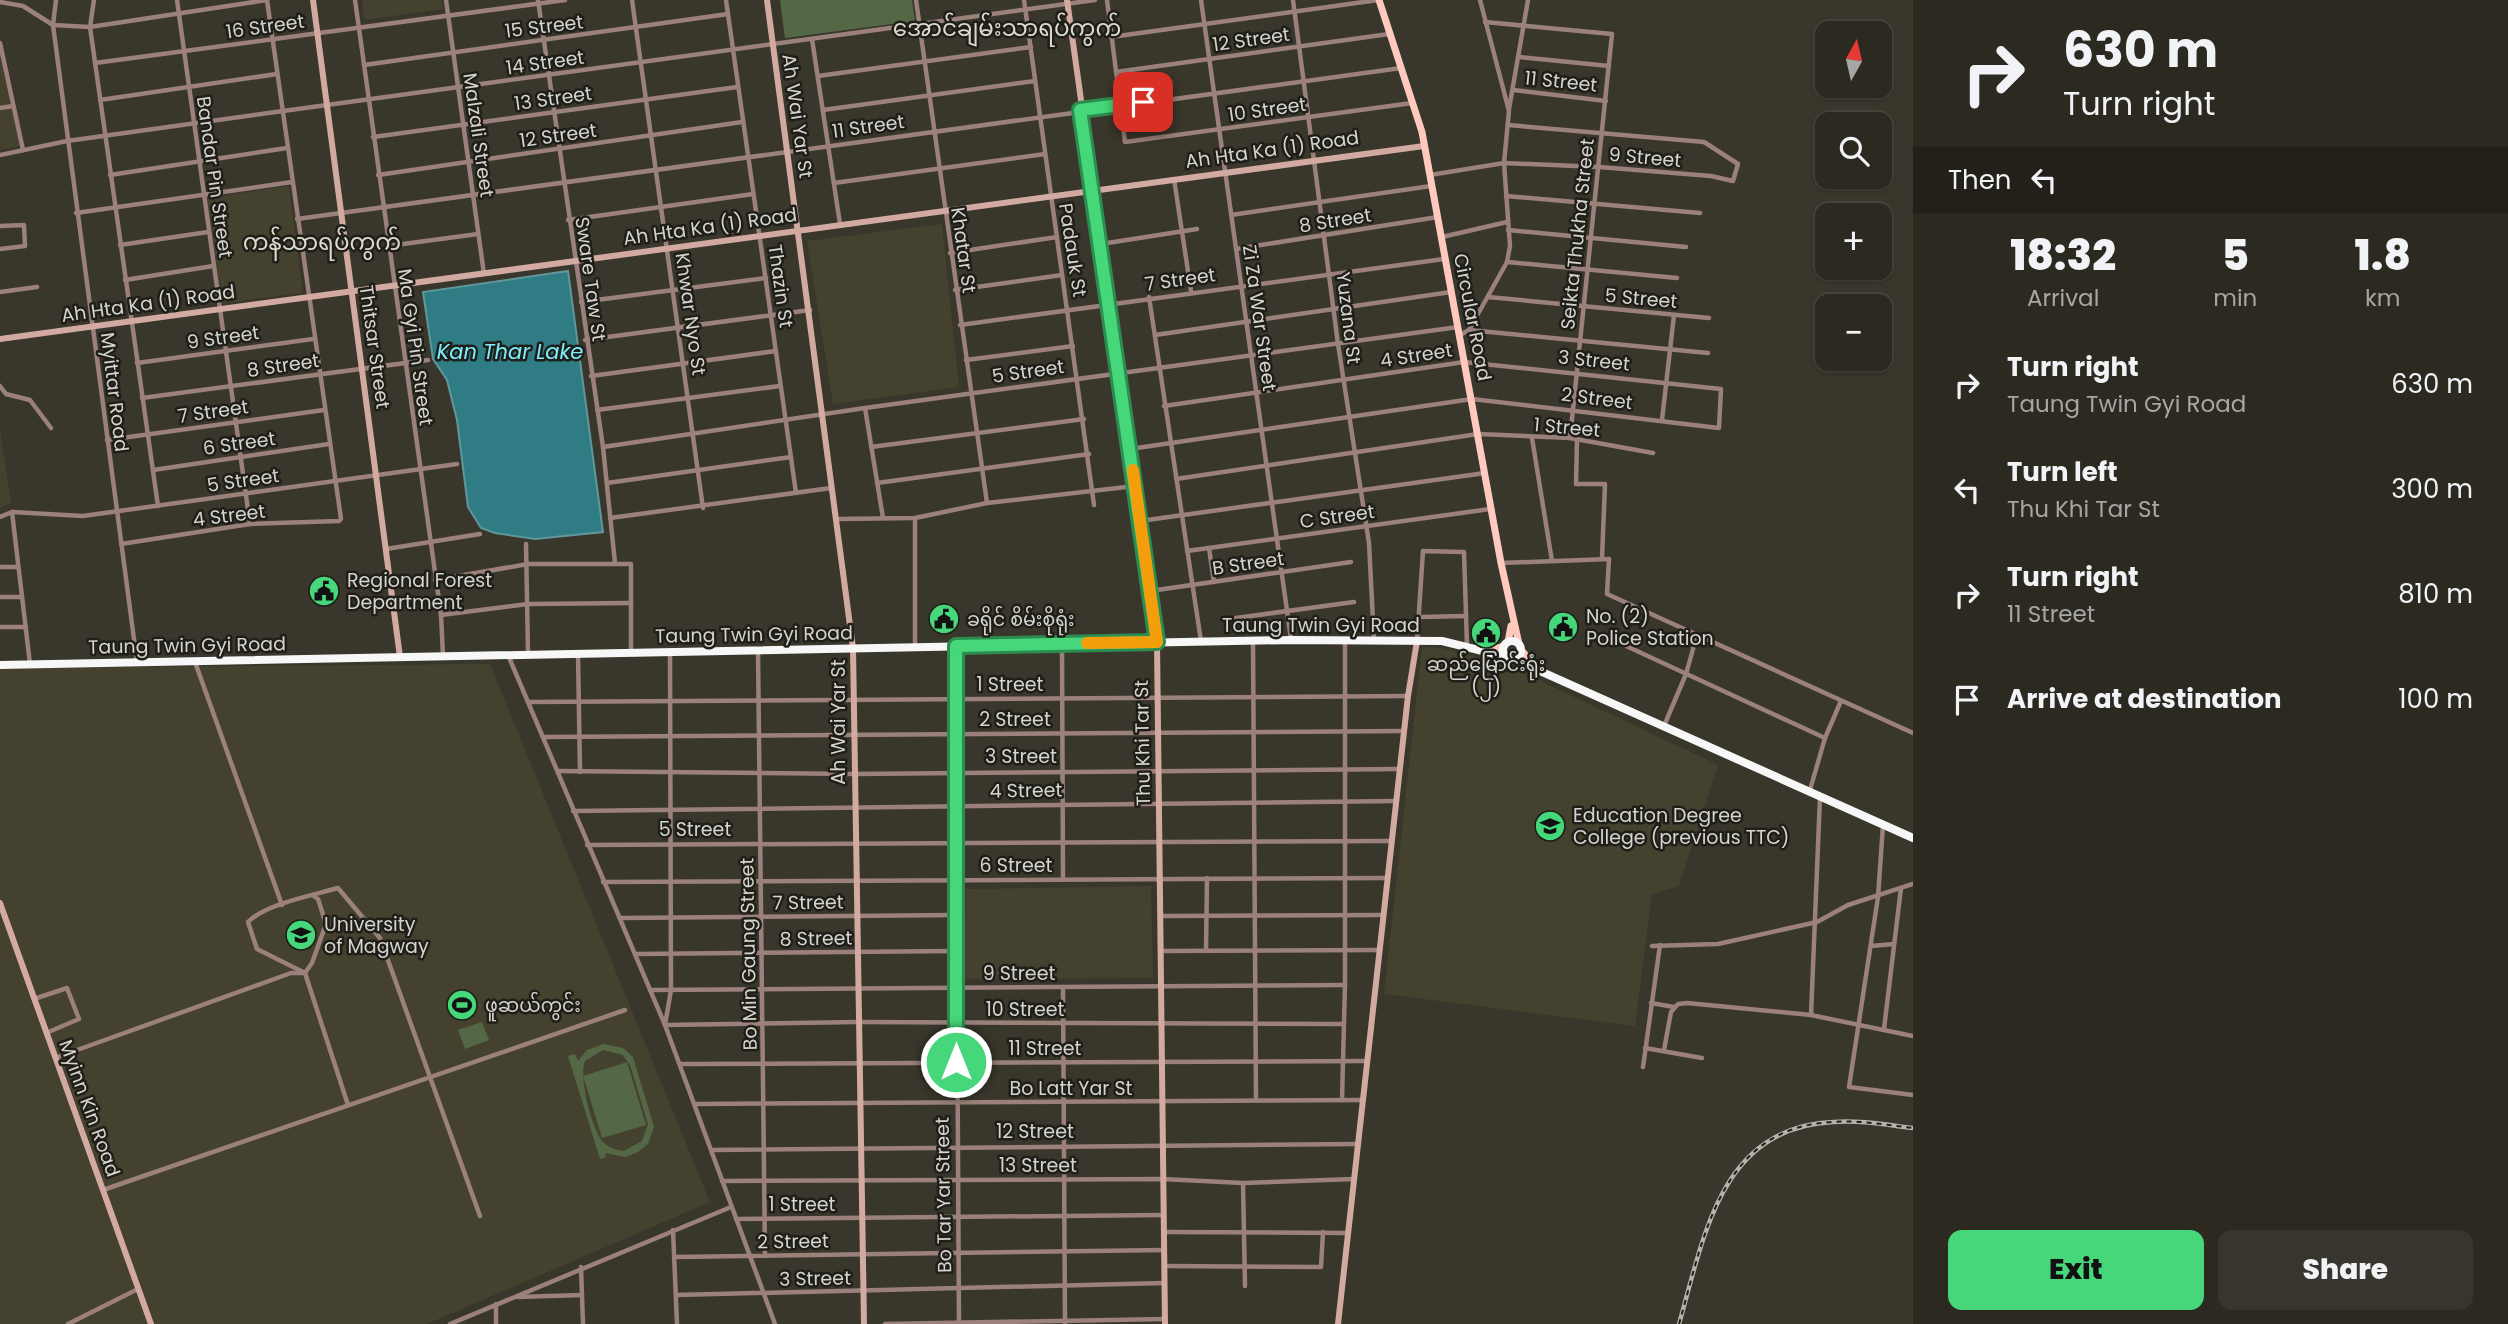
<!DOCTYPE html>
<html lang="en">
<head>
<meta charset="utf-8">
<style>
	:root { --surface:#2b2920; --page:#37352d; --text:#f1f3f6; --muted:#a6a6a5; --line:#47453e; --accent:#45d77a }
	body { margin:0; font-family:Poppins,"Noto Sans Myanmar",sans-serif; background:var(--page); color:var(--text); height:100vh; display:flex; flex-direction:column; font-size:26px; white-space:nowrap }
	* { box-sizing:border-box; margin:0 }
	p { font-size:23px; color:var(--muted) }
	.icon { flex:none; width:38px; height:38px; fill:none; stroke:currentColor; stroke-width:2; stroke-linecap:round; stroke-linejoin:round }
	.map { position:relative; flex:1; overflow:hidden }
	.side { display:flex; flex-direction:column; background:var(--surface); width:595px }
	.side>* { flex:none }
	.top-card { background:#2b2920; color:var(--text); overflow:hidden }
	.needle { width:46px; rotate:8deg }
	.buttons { position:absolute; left:1815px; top:21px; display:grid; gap:14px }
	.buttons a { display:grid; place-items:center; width:77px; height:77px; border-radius:14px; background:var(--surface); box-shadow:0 2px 5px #0004,0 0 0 2px var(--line); font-size:35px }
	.pin { position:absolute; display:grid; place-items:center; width:60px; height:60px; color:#fff; margin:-30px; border-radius:14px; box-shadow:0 4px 10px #0006 }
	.me { position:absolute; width:77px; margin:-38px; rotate:0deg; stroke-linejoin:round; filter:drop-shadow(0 0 5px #0008) }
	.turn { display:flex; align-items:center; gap:24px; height:147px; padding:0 35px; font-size:32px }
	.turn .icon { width:91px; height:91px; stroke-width:2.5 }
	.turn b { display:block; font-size:49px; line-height:60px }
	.then { display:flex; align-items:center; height:66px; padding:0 35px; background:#0003; gap:14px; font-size:26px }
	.eta { display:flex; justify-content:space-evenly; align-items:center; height:119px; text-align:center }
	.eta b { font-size:42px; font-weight:800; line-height:49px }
	.button { display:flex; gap:14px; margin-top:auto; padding:14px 35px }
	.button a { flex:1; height:80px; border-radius:14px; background:var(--accent); color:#111; font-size:28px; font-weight:800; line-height:80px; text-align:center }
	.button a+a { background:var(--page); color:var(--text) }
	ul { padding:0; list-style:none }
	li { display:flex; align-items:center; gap:21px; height:105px; padding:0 35px }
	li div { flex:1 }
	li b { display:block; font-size:26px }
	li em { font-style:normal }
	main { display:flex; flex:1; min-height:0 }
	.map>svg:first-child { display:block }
</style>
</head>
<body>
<main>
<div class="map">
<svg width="1913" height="1324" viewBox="0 0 1913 1324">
	<rect width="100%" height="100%" fill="#39372b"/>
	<g fill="#44412f">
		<polygon points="362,0 442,0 443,9 364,20"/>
		<polygon points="0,50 21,146 0,150"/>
		<polygon points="289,186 303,293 222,303 207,198"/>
		<polygon points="942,224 959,387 833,404 807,241"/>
		<polygon points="0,429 11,503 0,508"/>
		<polygon points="1422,647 1442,648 1482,658 1530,676 1718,765 1679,886 1652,894 1635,1026 1384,994"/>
		<polygon points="490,664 710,1202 427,1324 0,1324 0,668"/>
		<polygon points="1151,886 1153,978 963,979 966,889"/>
	</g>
	<g fill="#556846" fill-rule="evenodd">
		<polygon points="780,0 912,0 915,21 785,38"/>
		<polygon points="464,995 470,1012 460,1016 454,999"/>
		<polygon points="482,1022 489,1040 465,1049 458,1030"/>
		<path d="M 604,1044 L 623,1048 L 633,1057 L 654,1127 L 648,1144 L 638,1152 L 625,1157 L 605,1153 L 606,1157 L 600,1159 L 568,1056 L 575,1054 L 578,1061 L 587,1050 ZM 603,1050 L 623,1055 L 630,1065 L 648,1124 L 642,1141 L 624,1151 C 616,1150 609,1148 603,1142 C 592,1130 578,1075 585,1061 Z"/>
		<polygon points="627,1062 646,1125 602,1138 583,1076"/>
	</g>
	<polygon fill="#2f7c85" stroke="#61969b" stroke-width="2" points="568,271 603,532 535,539 495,533 481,528 468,507 457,420 447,380 433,359 423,292"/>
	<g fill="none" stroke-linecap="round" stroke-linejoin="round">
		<g stroke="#9b807b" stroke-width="4.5">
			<polyline points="56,0 53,25 137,662"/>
			<polyline points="94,0 90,27 158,506"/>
			<polyline points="177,0 250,524"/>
			<polyline points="355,0 441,615 443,656"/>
			<polyline points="446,0 484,274"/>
			<polyline points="538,0 603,447 615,563"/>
			<polyline points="632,0 703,508"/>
			<polyline points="726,0 796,493"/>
			<polyline points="916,0 987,503"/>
			<polyline points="1024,0 1094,505"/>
			<polyline points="1107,0 1125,142 1412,103"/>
			<polyline points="1201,0 1291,639"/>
			<polyline points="1293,0 1338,344 1369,543 1374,640"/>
			<polyline points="0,2 23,6 53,25 90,27 267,0"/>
			<polyline points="1485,22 1612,34 1570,438"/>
			<polyline points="1111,37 1378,0"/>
			<polyline points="812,39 840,224"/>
			<polyline points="0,43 23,150"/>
			<polyline points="1519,57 1609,66"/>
			<polyline points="95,63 565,0"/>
			<polyline points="364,65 728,14"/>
			<polyline points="1116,72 1389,34"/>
			<polyline points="818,76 1031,47"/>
			<polyline points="1513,90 1606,101"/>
			<polyline points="100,100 277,74"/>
			<polyline points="0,108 13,106"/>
			<polyline points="1509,109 1528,0"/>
			<polyline points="823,110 1035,81"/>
			<polyline points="373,137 737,87"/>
			<polyline points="0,155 67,141 283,111 1095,0"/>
			<polyline points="110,175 287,148"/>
			<polyline points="378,175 742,122"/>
			<polyline points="1430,175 1504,163 1599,167 1711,176 1733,181 1738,164 1704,142 1508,125"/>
			<polyline points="1174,179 1191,291"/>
			<polyline points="834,183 1045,154"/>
			<polyline points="1506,196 1700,213"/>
			<polyline points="76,213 292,182"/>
			<polyline points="1231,215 1431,186"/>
			<polyline points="297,219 1401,68"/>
			<polyline points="568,220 753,194"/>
			<polyline points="0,226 24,225 25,246 0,249"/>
			<polyline points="1508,230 1686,247"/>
			<polyline points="1442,237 1507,222"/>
			<polyline points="1101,244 1197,229"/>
			<polyline points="120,245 208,232"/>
			<polyline points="388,246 478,234"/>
			<polyline points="1236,249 1438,217"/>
			<polyline points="950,253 1057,237"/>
			<polyline points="1507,262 1677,278"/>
			<polyline points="125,280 213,266"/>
			<polyline points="955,290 1062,275"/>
			<polyline points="0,292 37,287"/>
			<polyline points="1149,297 1201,641"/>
			<polyline points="1488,297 1709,318"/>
			<polyline points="581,302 766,278"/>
			<polyline points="960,325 1444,259"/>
			<polyline points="1469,330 1507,262 1510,246 1504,163 1509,111 1480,0"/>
			<polyline points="1155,335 1451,292"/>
			<polyline points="1460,335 1469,330 1708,353"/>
			<polyline points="585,340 810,310"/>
			<polyline points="966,360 1073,346"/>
			<polyline points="137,363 313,339"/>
			<polyline points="591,376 776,351"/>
			<polyline points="0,386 6,394 30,400 51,428"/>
			<polyline points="142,398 428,360"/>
			<polyline points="865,408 883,518"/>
			<polyline points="597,410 780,386"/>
			<polyline points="1662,420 1674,315"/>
			<polyline points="1532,438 1552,561"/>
			<polyline points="1577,439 1576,484 1605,484 1602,559"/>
			<polyline points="107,440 324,410"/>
			<polyline points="603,447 865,408 1458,327"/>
			<polyline points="871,447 1084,419"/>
			<polyline points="1130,449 1472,399 1719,428 1721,389 1464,362 1164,406"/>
			<polyline points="153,470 329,444"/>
			<polyline points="1176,479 1478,434 1570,438 1653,453"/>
			<polyline points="607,483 791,457"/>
			<polyline points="877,483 1089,454"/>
			<polyline points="12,512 30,664"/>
			<polyline points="0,517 12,512 83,516 457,464"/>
			<polyline points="610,518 831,488"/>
			<polyline points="838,519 915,518 987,503 1135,486"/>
			<polyline points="1140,521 1485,473"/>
			<polyline points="121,544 250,524 339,521 341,519 267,0"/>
			<polyline points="526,544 528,654"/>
			<polyline points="1209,548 1214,582"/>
			<polyline points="386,549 480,534"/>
			<polyline points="1187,551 1490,509"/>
			<polyline points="1501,563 1609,559 1607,594 1913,733"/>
			<polyline points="0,567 18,567"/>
			<polyline points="435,580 528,564 631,564 631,653"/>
			<polyline points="1150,591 1351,562"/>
			<polyline points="0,597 22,597"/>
			<polyline points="441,615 528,604 631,603"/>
			<polyline points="1420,617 1466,616"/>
			<polyline points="1236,618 1354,602"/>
			<polyline points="0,627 26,627"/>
			<polyline points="1253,641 1256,1100"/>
			<polyline points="1417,641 1423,551 1464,552 1467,646"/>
			<polyline points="1062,645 1063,878"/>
			<polyline points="1624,645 1825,738 1810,790"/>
			<polyline points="915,646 915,518"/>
			<polyline points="955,646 959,1324"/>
			<polyline points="758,651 765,1256"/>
			<polyline points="578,653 580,772"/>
			<polyline points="670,653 671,990 665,1025 775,1324"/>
			<polyline points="508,655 665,1025 858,1022 1343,1024"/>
			<polyline points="195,662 282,905"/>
			<polyline points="528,702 1408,696"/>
			<polyline points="1664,726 1686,674 1697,635"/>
			<polyline points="543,737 1404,731"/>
			<polyline points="1825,738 1841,701"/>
			<polyline points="558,771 853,774 1400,769"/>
			<polyline points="573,811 1396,801"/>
			<polyline points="1883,825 1878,897 1849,1087 1913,1095"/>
			<polyline points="587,845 1392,841"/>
			<polyline points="603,882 1388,878"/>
			<path d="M 312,895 L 318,899 L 326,924 L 312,963 L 305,973 L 257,949 L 248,922 C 265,904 314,895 338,888 L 380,938 L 480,1216"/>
			<polyline points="1160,916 1383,915"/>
			<polyline points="620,918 955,915"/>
			<polyline points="1652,946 1718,944 1817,922 1848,905 1913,884"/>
			<polyline points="1871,946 1894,944"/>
			<polyline points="1160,951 1380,950"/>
			<polyline points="1206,951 1207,878"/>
			<polyline points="635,954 955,951"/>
			<polyline points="1063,987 1065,1324"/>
			<polyline points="650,990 1345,985"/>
			<polyline points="34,999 67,988 79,1019 46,1033"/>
			<polyline points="1651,1003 1674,1007"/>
			<polyline points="1811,1015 1820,797"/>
			<polyline points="1884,1029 1901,888"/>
			<polyline points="1645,1048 1702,1058"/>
			<polyline points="1664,1050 1671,1012 1678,1004 1687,1003 1811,1015 1913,1036"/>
			<polyline points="55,1058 291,973 305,973 348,1105"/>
			<polyline points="680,1064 1367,1061"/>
			<polyline points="1643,1067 1660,945"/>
			<polyline points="1342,1100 1345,985 1345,640"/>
			<polyline points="695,1104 1363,1100"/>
			<polyline points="712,1150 1358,1144"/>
			<polyline points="722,1181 1162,1179 1243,1183 1354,1179"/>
			<polyline points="1243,1183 1245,1286"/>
			<polyline points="103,1190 625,1010"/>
			<polyline points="736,1219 1163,1215"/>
			<polyline points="673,1230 677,1324"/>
			<polyline points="1164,1232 1348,1233"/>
			<polyline points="674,1257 1164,1250"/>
			<polyline points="1164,1266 1321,1267 1323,1232"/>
			<polyline points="581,1267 583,1324"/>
			<polyline points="676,1295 1164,1283"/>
			<polyline points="517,1297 582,1295"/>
			<polyline points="496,1304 496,1324"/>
			<polyline points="68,1324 138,1289"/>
			<polyline points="450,1324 731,1207"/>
			<polyline points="885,1324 1165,1319"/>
		</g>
		<g stroke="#d3aaa1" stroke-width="6">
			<polyline points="313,0 400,657"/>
			<polyline points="767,0 853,648 864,1324"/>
			<polyline points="1067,0 1157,642 1165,1324"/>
			<polyline points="0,339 1424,146"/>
			<polyline points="0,903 151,1324"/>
			<polyline points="1338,1324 1408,696 1417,641"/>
		</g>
		<g stroke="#ffc9be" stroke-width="7">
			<polyline points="1379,0 1422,132 1501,563 1519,644"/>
			<polyline points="1508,642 1511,626"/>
			<polyline points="1521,650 1537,668"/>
			<polyline points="1487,651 1504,646"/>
		</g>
		<g stroke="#f7f7f7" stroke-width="8">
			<circle cx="1512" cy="650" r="9"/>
			<polyline points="1511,658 1913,838"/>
			<polyline points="0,665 1291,640 1442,641 1507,657"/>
		</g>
		<g stroke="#b4b3ab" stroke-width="4.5">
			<path id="rail" d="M 1679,1324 C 1704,1237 1720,1127 1833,1122 C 1860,1120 1887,1125 1913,1128"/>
		</g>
		<use href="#rail" stroke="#1f1e19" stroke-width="2" stroke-dasharray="5" stroke-linecap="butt"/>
	</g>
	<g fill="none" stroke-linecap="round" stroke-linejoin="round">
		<g stroke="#2d8c4f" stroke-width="18">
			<polyline id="route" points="956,1062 956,646 1157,642 1080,110 1143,102"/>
		</g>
		<use href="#route" stroke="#45d77a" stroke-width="12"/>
		<polyline stroke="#f59e0b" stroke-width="12" points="1087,643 1157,642 1133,470"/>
	</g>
	<defs>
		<g id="civic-disc" transform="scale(1.575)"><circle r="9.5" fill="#45d77a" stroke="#1f1e19"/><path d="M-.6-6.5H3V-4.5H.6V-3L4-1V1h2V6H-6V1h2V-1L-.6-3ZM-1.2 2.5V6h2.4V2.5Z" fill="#111"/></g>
		<g id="university-disc" transform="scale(1.575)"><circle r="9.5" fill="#45d77a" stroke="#1f1e19"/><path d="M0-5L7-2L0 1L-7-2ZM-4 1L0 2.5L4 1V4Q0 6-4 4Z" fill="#111"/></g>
		<g id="stadium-disc" transform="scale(1.575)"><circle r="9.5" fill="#45d77a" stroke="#1f1e19"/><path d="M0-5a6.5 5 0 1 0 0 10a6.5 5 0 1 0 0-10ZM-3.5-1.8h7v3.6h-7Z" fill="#111"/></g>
	</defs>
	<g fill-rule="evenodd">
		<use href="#civic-disc" x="324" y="591"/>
		<use href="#civic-disc" x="944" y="619"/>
		<use href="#civic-disc" x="1563" y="627"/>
		<use href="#civic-disc" x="1486" y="633"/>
		<use href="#university-disc" x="1550" y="826"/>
		<use href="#university-disc" x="301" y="935"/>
		<use href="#stadium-disc" x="462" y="1005"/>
	</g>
	<g text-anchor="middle" stroke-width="5" stroke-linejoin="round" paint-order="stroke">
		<g font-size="19" fill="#d5d4cd" stroke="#1f1e19">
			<text transform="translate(265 26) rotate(-8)" y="7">16 Street</text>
			<text transform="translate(544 26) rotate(-7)" y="7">15 Street</text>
			<text transform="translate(1251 39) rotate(-8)" y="7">12 Street</text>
			<text transform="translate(545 62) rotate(-8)" y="7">14 Street</text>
			<text transform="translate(1561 81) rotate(6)" y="7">11 Street</text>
			<text transform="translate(553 98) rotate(-8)" y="7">13 Street</text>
			<text transform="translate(1267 109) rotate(-8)" y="7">10 Street</text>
			<text transform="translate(798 116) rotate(82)" y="7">Ah Wai Yar St</text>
			<text transform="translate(868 126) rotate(-8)" y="7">11 Street</text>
			<text transform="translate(479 135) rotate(82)" y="7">Malzali Street</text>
			<text transform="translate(558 135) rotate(-8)" y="7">12 Street</text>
			<text transform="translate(1272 149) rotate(-8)" y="7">Ah Hta Ka (1) Road</text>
			<text transform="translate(1645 157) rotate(5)" y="7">9 Street</text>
			<text transform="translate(215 177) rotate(82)" y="7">Bandar Pin Street</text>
			<text transform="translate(1335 220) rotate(-9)" y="7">8 Street</text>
			<text transform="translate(710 226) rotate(-8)" y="7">Ah Hta Ka (1) Road</text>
			<text transform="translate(1577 234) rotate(-84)" y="7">Seikta Thukha Street</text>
			<text transform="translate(964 250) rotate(82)" y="7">Khatar St</text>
			<text transform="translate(1073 250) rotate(81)" y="7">Padauk St</text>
			<text transform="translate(591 279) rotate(82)" y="7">Sware Taw St</text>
			<text transform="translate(1180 279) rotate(-8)" y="7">7 Street</text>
			<text transform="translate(781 286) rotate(82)" y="7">Thazin St</text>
			<text transform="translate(1641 298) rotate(5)" y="7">5 Street</text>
			<text transform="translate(148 303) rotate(-8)" y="7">Ah Hta Ka (1) Road</text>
			<text transform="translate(691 314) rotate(82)" y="7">Khwar Nyo St</text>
			<text transform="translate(1473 317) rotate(79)" y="7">Circular Road</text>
			<text transform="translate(1260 318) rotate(82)" y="7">Zi Za War Street</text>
			<text transform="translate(1349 318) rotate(83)" y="7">Yuzana St</text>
			<text transform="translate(223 337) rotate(-8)" y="7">9 Street</text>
			<text transform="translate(375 347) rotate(82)" y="7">Thitsar Street</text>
			<text transform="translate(416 347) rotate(82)" y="7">Ma Gyi Pin Street</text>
			<text transform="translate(1416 355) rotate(-9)" y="7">4 Street</text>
			<text transform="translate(1594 360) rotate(6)" y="7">3 Street</text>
			<text transform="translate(283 365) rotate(-8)" y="7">8 Street</text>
			<text transform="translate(1028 371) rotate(-8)" y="7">5 Street</text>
			<text transform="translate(115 392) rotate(83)" y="7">Myittar Road</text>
			<text transform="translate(1597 398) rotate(7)" y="7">2 Street</text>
			<text transform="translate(213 411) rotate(-8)" y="7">7 Street</text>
			<text transform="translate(1567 427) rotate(5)" y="7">1 Street</text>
			<text transform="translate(239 443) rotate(-8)" y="7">6 Street</text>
			<text transform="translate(243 480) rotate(-8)" y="7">5 Street</text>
			<text transform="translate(229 515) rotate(-7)" y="7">4 Street</text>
			<text transform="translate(1337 516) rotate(-8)" y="7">C Street</text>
			<text transform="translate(1248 563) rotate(-8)" y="7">B Street</text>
			<text x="1321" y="632">Taung Twin Gyi Road</text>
			<text transform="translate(754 634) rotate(-1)" y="7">Taung Twin Gyi Road</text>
			<text transform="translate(187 645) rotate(-1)" y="7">Taung Twin Gyi Road</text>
			<text x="1010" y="691">1 Street</text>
			<text x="1015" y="726">2 Street</text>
			<text transform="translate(838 722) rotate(-90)" y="7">Ah Wai Yar St</text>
			<text transform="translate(1142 743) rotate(-91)" y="7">Thu Khi Tar St</text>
			<text x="1021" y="763">3 Street</text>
			<text transform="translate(1026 790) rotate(-1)" y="7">4 Street</text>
			<text x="695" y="836">5 Street</text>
			<text x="1016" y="872">6 Street</text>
			<text transform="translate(808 902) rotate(-1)" y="7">7 Street</text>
			<text transform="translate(816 938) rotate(-1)" y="7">8 Street</text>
			<text transform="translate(748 954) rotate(-91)" y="7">Bo Min Gaung Street</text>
			<text x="1019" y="980">9 Street</text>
			<text x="1025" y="1016">10 Street</text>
			<text x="1045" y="1055">11 Street</text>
			<text x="1071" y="1095">Bo Latt Yar St</text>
			<text transform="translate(90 1108) rotate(70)" y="7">Myinn Kin Road</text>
			<text x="1035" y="1138">12 Street</text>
			<text x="1038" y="1172">13 Street</text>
			<text transform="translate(943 1195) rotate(-91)" y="7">Bo Tar Yar Street</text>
			<text x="802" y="1211">1 Street</text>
			<text transform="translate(793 1241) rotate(-1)" y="7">2 Street</text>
			<text transform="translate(815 1278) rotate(-1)" y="7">3 Street</text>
		</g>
		<g font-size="19" fill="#d5d4cd" stroke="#1f1e19" text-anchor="start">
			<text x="347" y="587">Regional Forest<tspan x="347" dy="22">Department</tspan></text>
			<text x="1586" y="623">No. (2)<tspan x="1586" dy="22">Police Station</tspan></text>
			<text x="967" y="626">ခရိုင် စိမ်းစိုရုံး</text>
			<text x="1486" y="671" text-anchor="middle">ဆည်မြောင်းရုံး<tspan x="1486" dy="22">(၂)</tspan></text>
			<text x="1573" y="822">Education Degree<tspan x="1573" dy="22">College (previous TTC)</tspan></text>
			<text x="324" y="931">University<tspan x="324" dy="22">of Magway</tspan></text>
			<text x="485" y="1012">ဖူဆယ်ကွင်း</text>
		</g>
		<g font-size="21" font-style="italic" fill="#7deefc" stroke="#1f1e19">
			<text x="510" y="359">Kan Thar Lake</text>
		</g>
		<g font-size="23" fill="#dddacb" stroke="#1f1e19">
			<text x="1007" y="36">အောင်ချမ်းသာရပ်ကွက်</text>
			<text x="322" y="250">ကန်သာရပ်ကွက်</text>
		</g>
	</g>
</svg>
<div class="buttons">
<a><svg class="needle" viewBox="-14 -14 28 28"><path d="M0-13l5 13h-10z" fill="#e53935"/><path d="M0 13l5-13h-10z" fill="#a6a6a5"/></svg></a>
<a><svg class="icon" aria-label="search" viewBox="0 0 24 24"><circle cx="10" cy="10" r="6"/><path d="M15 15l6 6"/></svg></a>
<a>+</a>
<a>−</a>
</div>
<div class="pin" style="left:1143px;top:102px;background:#d93025"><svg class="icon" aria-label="arrive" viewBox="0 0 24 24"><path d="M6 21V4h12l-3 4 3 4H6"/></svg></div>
<svg class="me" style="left:956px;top:1062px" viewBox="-20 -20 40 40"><circle r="17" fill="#45d77a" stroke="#fff" stroke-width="3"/><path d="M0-11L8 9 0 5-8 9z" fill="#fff"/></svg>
</div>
<section class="side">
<div class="top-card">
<div class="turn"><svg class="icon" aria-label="right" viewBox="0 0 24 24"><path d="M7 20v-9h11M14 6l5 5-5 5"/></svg><div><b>630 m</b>Turn right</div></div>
<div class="then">Then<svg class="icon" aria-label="left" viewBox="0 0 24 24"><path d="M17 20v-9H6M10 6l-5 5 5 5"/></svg></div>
</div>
<div class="eta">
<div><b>18:32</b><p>Arrival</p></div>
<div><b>5</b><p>min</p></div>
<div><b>1.8</b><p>km</p></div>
</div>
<ul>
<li><svg class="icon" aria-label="right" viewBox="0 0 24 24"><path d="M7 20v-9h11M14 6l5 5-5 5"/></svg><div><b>Turn right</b><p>Taung Twin Gyi Road</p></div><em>630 m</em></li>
<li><svg class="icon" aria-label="left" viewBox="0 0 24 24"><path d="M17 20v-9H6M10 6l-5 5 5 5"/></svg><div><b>Turn left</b><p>Thu Khi Tar St</p></div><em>300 m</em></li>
<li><svg class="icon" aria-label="right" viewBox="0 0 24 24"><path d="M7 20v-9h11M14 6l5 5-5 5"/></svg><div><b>Turn right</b><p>11 Street</p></div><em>810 m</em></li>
<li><svg class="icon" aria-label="arrive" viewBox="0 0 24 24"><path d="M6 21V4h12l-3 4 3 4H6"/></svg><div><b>Arrive at destination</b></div><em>100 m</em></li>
</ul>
<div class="button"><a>Exit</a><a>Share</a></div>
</section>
</main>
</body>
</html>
